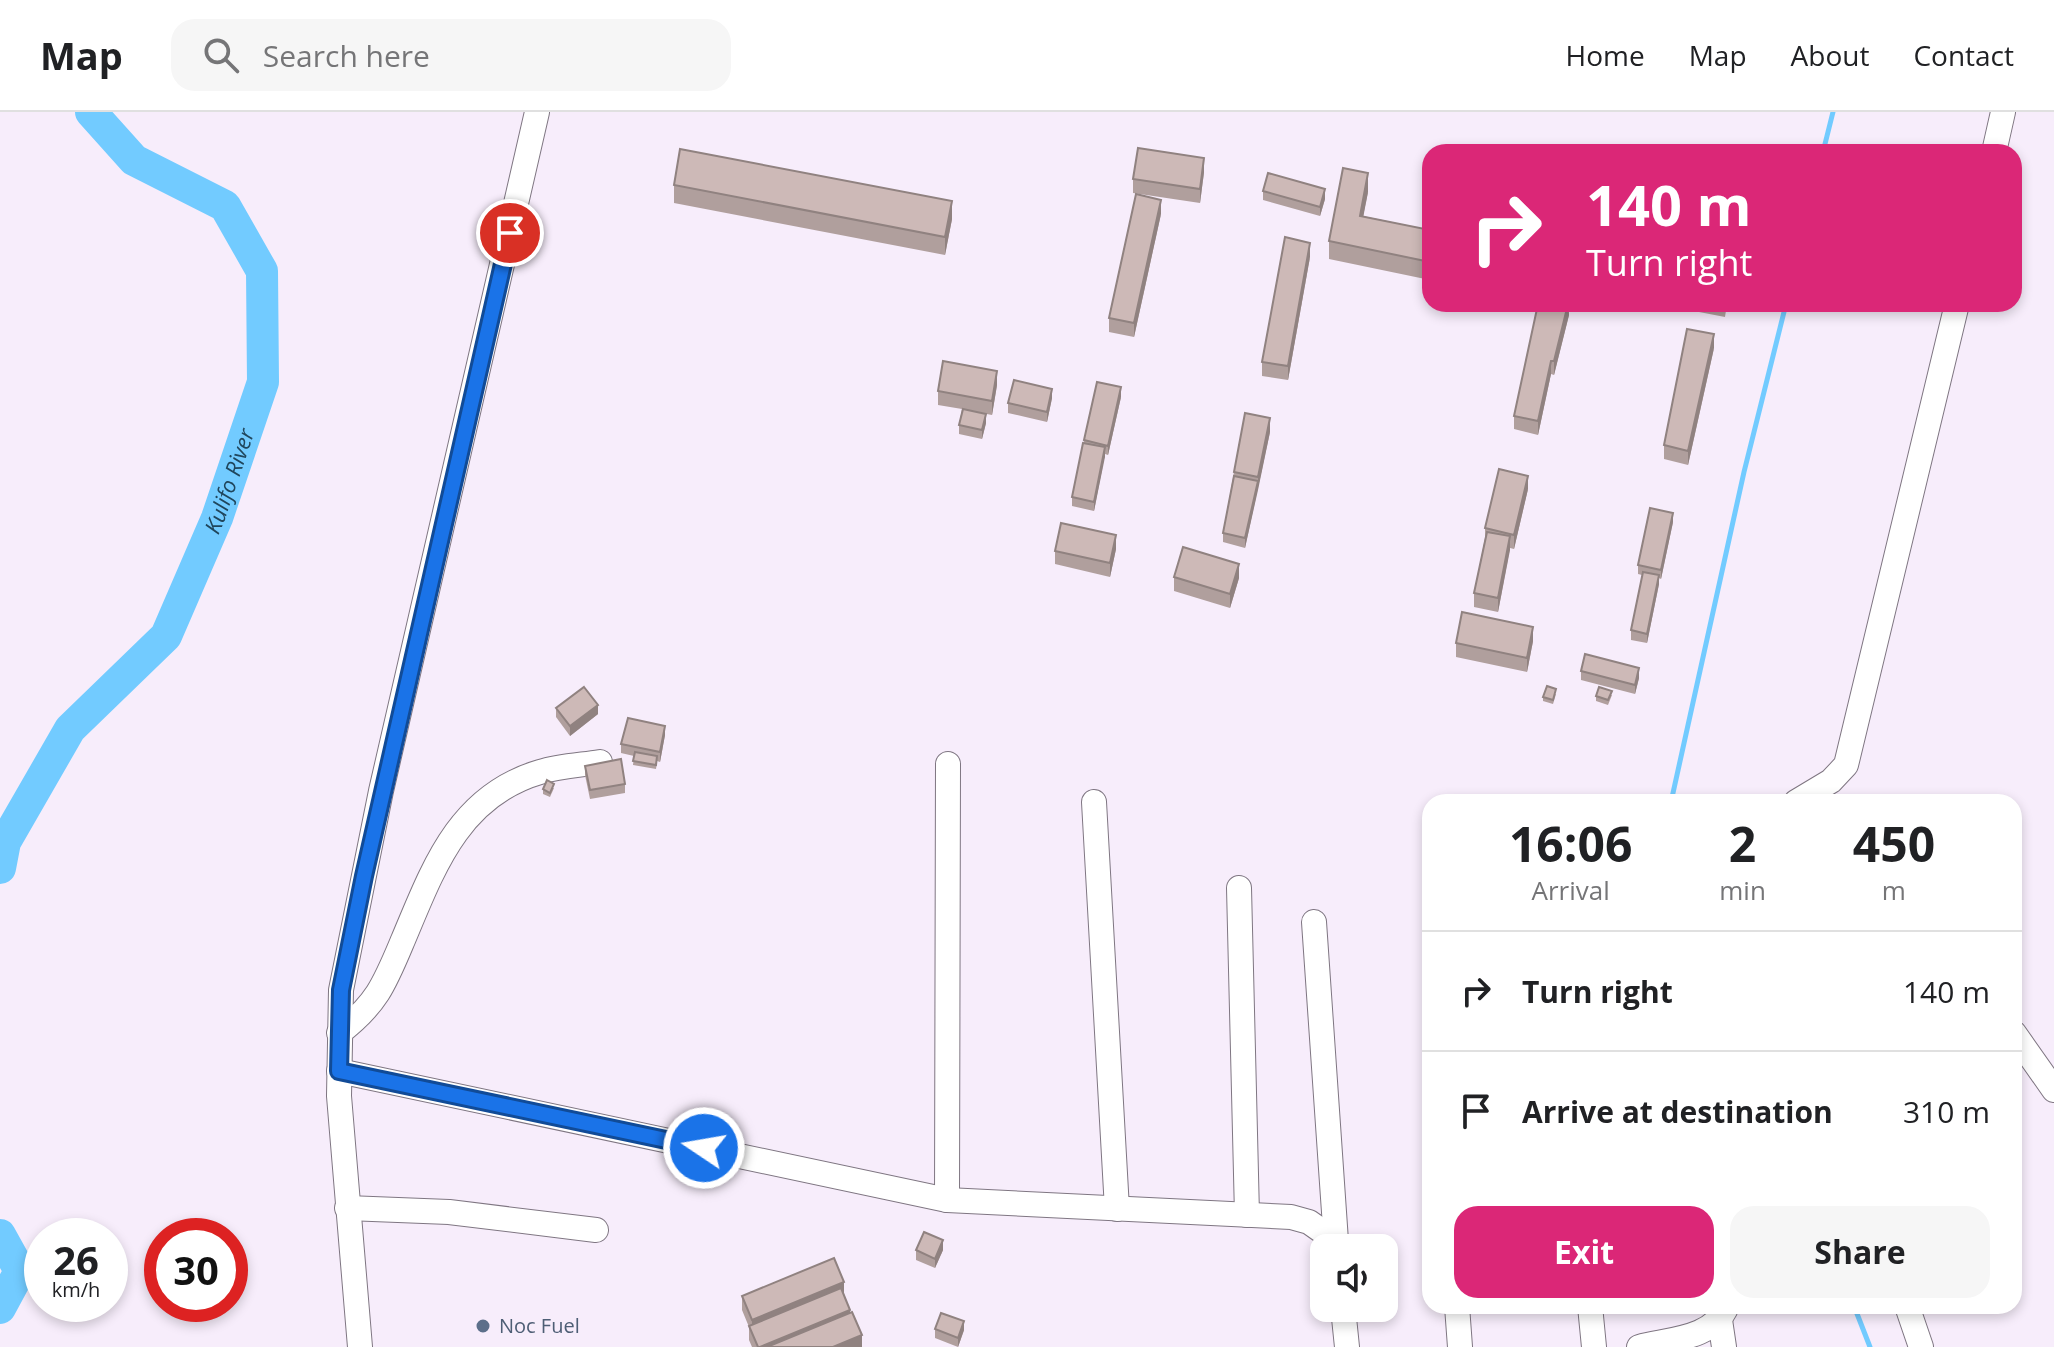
<!DOCTYPE html>
<html lang="en">
<head>
<meta charset="utf-8">
<style>
	:root { --surface:#fff; --page:#f6f6f6; --text:#202124; --muted:#757577; --line:#e0e0e0; --accent:#db2777 }
	body { margin:0; font-family:"Open Sans",sans-serif; background:var(--page); color:var(--text); height:100vh; display:flex; flex-direction:column; font-size:30px; white-space:nowrap }
	* { box-sizing:border-box; margin:0 }
	p { font-size:26px; color:var(--muted) }
	.icon { flex:none; width:44px; height:44px; fill:none; stroke:currentColor; stroke-width:2; stroke-linecap:round; stroke-linejoin:round }
	.map { position:relative; flex:1; overflow:hidden }
	.side { position:absolute; left:1422px; top:682px; width:600px; height:520px; display:flex; flex-direction:column; background:var(--surface); border-radius:24px; box-shadow:0 4px 12px #0003 }
	.side>* { flex:none }
	.top-card { position:absolute; left:1422px; top:32px; width:600px; height:168px; border-radius:24px; box-shadow:0 4px 12px #0003; background:#db2777; color:#fff; overflow:hidden }
	.tools { position:absolute; left:1310px; top:1122px; display:grid; gap:16px }
	.tools a { display:grid; place-items:center; width:88px; height:88px; border-radius:16px; background:var(--surface); box-shadow:0 4px 12px #0003; font-size:40px }
	.speed { position:absolute; left:24px; top:1106px; display:flex; gap:16px; font-size:40px; font-weight:700; text-align:center }
	.speed>* { display:grid; place-content:center; width:104px; height:104px; border-radius:50%; background:var(--surface); box-shadow:0 4px 12px #0003; line-height:1 }
	.speed small { font-size:20px; font-weight:400 }
	.speed .limit { border:12px solid #d22; background:#fff; color:#111 }
	.pin { position:absolute; display:grid; place-items:center; width:68px; height:68px; color:#fff; margin:-34px; border:4px solid #fff; border-radius:50%; box-shadow:0 2px 8px #0007 }
	.me { position:absolute; width:88px; margin:-44px; rotate:282deg; stroke-linejoin:round; filter:drop-shadow(0 0 6px #0008) }
	.turn { display:flex; align-items:center; gap:28px; height:168px; padding:0 32px; font-size:36px }
	.turn .icon { width:104px; height:104px; stroke-width:2.5 }
	.turn b { display:block; font-size:56px; line-height:68px }
	.eta { display:flex; justify-content:space-evenly; align-items:center; height:136px; text-align:center }
	.eta b { font-size:48px; font-weight:700; line-height:56px }
	.button { display:flex; gap:16px; margin-top:auto; padding:16px 32px }
	.button a { flex:1; height:92px; border-radius:24px; background:var(--accent); color:#fff; font-size:32px; font-weight:700; line-height:92px; text-align:center }
	.button a+a { background:var(--page); color:var(--text) }
	ul { padding:0; list-style:none }
	li { display:flex; align-items:center; gap:24px; height:120px; padding:0 32px; border-top:2px solid var(--line) }
	li div { flex:1 }
	li b { display:block; font-size:30px }
	li em { font-style:normal }
	header { display:flex; align-items:center; gap:48px; box-sizing:border-box; height:112px; padding:0 40px; background:var(--surface); border-bottom:2px solid var(--line) }
	header strong { font-size:38px }
	nav { display:flex; gap:44px; margin-inline-start:auto; font-size:28px }
	.search { width:560px; height:72px; background:var(--page); display:flex; align-items:center; gap:20px; box-sizing:border-box; padding:0 28px; border-radius:24px; color:var(--muted); font-size:30px }
	.map>svg:first-child { display:block }
</style>
</head>
<body>
<header>
<strong>Map</strong>
<div class="search"><svg class="icon" aria-label="search" viewBox="0 0 24 24"><circle cx="10" cy="10" r="6"/><path d="M15 15l6 6"/></svg>Search here</div>
<nav><a>Home</a><a>Map</a><a>About</a><a>Contact</a></nav>
</header>
<div class="map">
<svg width="2054" height="1235" viewBox="0 0 2054 1235">
	<rect width="100%" height="100%" fill="#f7edfb"/>
	<g fill="none" stroke-linecap="round" stroke-linejoin="round">
		<g stroke="#72cbff" stroke-width="5">
			<polyline points="1823,40 1833,0"/>
			<polyline points="1671,690 1744,360 1786,192"/>
			<polyline points="1854,1194 1870,1235"/>
		</g>
		<g stroke="#72cbff" stroke-width="32">
			<path id="s1" d="M 0,756 L 5,730 L 70,617 L 166,524 L 217,406 L 263,270 L 262,159 L 225,94 L 134,48 L 91,0"/>
			<polyline points="0,1123 20,1159 0,1196"/>
		</g>
		<g stroke="#7f7682" stroke-width="26">
			<g id="minor">
				<polyline points="1994,40 2003,0"/>
				<polyline points="1094,690 1117,1097"/>
				<polyline points="1796,690 1831,669 1846,653 1957,192"/>
				<polyline points="1239,776 1247,1103"/>
				<polyline points="1314,810 1336,1129"/>
				<path d="M 339,921 C 377,892 385,871 403,828 C 433,757 458,684 540,660 C 559,654 581,653 600,650"/>
				<polyline points="2014,921 2054,978"/>
				<polyline points="339,959 947,1088 1291,1105 1309,1110 1336,1129 1337,1136"/>
				<polyline points="947,1088 948,652"/>
				<polyline points="347,1096 449,1100 596,1118"/>
				<polyline points="1457,1194 1460,1235"/>
				<polyline points="1590,1194 1594,1235"/>
				<polyline points="1907,1194 1921,1235"/>
				<polyline points="1343,1196 1347,1235"/>
				<polyline points="1720,1208 1724,1235"/>
				<polyline points="360,1235 339,984 341,878 381,679 537,0"/>
				<path d="M 1639,1235 C 1670,1227 1713,1227 1727,1194"/>
			</g>
		</g>
		<use href="#minor" stroke="#fff" stroke-width="24"/>
	</g>
	<g fill="#b09f9d">
		<polygon points="1204,60 1200,91 1133,81 1133,67"/>
		<polygon points="674,73 952,107 945,143 674,91"/>
		<polygon points="1263,79 1325,87 1320,104 1263,88"/>
		<polygon points="1368,80 1363,104 1430,118 1430,168 1329,147 1329,129"/>
		<polygon points="1161,102 1134,225 1109,220 1109,206"/>
		<polygon points="1310,145 1288,268 1262,264 1262,250"/>
		<polygon points="1569,192 1569,203 1554,263 1551,262 1538,323 1514,317 1514,304"/>
		<polygon points="1668,192 1727,192 1725,205 1668,194"/>
		<polygon points="1714,236 1688,353 1664,347 1664,333"/>
		<polygon points="997,273 992,303 976,300 986,311 982,327 959,322 959,313 962,297 938,293 938,279"/>
		<polygon points="1121,285 1108,343 1105,342 1094,399 1072,394 1072,385 1084,328"/>
		<polygon points="1052,286 1047,310 1008,301 1008,291"/>
		<polygon points="1270,320 1245,436 1223,430 1223,421 1234,360"/>
		<polygon points="1528,377 1514,437 1510,436 1498,500 1474,495 1474,481 1485,426 1485,416"/>
		<polygon points="1673,410 1661,467 1659,466 1659,472 1647,531 1631,528 1631,518 1642,463 1638,462 1638,453"/>
		<polygon points="1116,437 1110,465 1055,452 1055,439"/>
		<polygon points="1174,465 1239,466 1230,496 1174,479"/>
		<polygon points="1533,529 1527,560 1456,545 1456,531"/>
		<polygon points="1581,559 1639,566 1635,582 1581,568"/>
		<polygon points="1556,582 1553,592 1543,589 1543,585"/>
		<polygon points="1612,583 1608,593 1596,589 1596,584"/>
		<polygon points="556,596 598,602 570,624 556,605"/>
		<polygon points="665,623 660,650 657,649 656,657 633,653 634,644 621,641 621,632"/>
		<polygon points="585,654 625,672 625,681 590,687 585,663"/>
		<polygon points="554,676 550,685 543,682 543,677"/>
		<polygon points="916,1138 943,1138 935,1156 916,1148"/>
		<polygon points="844,1182 862,1235 752,1235 749,1228 749,1215 742,1198 742,1184"/>
		<polygon points="935,1217 964,1218 958,1235 935,1226"/>
	</g>
	<g fill="#908280">
		<polygon points="1204,46 1204,60 1200,91 1200,77"/>
		<polygon points="1368,61 1368,80 1360,122 1360,104"/>
		<polygon points="1325,77 1325,87 1320,104 1320,95"/>
		<polygon points="1161,88 1161,102 1134,225 1134,211"/>
		<polygon points="952,89 952,107 945,143 945,125"/>
		<polygon points="1310,131 1310,145 1288,268 1288,254"/>
		<polygon points="1568,192 1569,203 1554,263 1554,249"/>
		<polygon points="1714,222 1714,236 1688,353 1688,339"/>
		<polygon points="1551,249 1551,262 1538,323 1538,309"/>
		<polygon points="997,259 997,273 992,303 992,289"/>
		<polygon points="1121,275 1121,285 1108,343 1108,334"/>
		<polygon points="1052,277 1052,286 1047,310 1047,300"/>
		<polygon points="986,302 986,311 982,327 982,318"/>
		<polygon points="1270,306 1270,320 1258,378 1258,365"/>
		<polygon points="1105,335 1105,345 1094,399 1094,390"/>
		<polygon points="1528,364 1528,377 1514,437 1514,423"/>
		<polygon points="1258,369 1258,378 1245,436 1245,426"/>
		<polygon points="1673,401 1673,410 1661,467 1661,458"/>
		<polygon points="1116,423 1116,437 1110,465 1110,451"/>
		<polygon points="1510,424 1510,438 1498,500 1498,486"/>
		<polygon points="1239,452 1239,466 1230,496 1230,482"/>
		<polygon points="1659,463 1659,472 1647,531 1647,522"/>
		<polygon points="1533,515 1533,529 1527,560 1527,546"/>
		<polygon points="1639,556 1639,566 1635,582 1635,573"/>
		<polygon points="598,593 598,602 570,624 570,614"/>
		<polygon points="665,614 665,623 660,650 660,640"/>
		<polygon points="943,1128 943,1138 935,1156 935,1147"/>
		<polygon points="844,1170 844,1184 752,1221 752,1208"/>
		<polygon points="850,1198 850,1212 794,1235 760,1235"/>
		<polygon points="964,1209 964,1218 958,1235 958,1226"/>
		<polygon points="862,1223 862,1235 833,1235"/>
	</g>
	<g fill="#cdb9b7" stroke="#908280" stroke-width="2">
		<polygon points="1138,36 1204,46 1200,77 1133,67"/>
		<polygon points="680,37 952,89 945,125 674,73"/>
		<polygon points="1343,56 1368,61 1360,104 1430,118 1430,150 1329,129"/>
		<polygon points="1268,61 1325,77 1320,95 1263,79"/>
		<polygon points="1136,82 1161,88 1134,211 1109,206"/>
		<polygon points="1285,125 1310,131 1288,254 1262,250"/>
		<polygon points="1538,192 1568,192 1554,249 1551,249 1538,309 1514,304"/>
		<polygon points="1687,217 1714,222 1688,339 1664,333"/>
		<polygon points="943,249 997,259 992,289 938,279"/>
		<polygon points="1014,268 1052,277 1047,300 1008,291"/>
		<polygon points="1097,270 1121,275 1108,334 1084,328"/>
		<polygon points="963,297 986,302 982,318 959,313"/>
		<polygon points="1245,301 1270,306 1258,365 1234,360"/>
		<polygon points="1083,331 1105,335 1094,390 1072,385"/>
		<polygon points="1499,357 1528,364 1514,423 1485,416"/>
		<polygon points="1234,364 1258,369 1245,426 1223,421"/>
		<polygon points="1650,396 1673,401 1661,458 1638,453"/>
		<polygon points="1061,411 1116,423 1110,451 1055,439"/>
		<polygon points="1487,420 1510,424 1498,486 1474,481"/>
		<polygon points="1183,435 1239,452 1230,482 1174,465"/>
		<polygon points="1643,460 1659,463 1647,522 1631,518"/>
		<polygon points="1462,500 1533,515 1527,546 1456,531"/>
		<polygon points="1585,542 1639,556 1635,573 1581,559"/>
		<polygon points="1547,574 1556,577 1553,588 1543,585"/>
		<polygon points="584,575 598,593 570,614 556,596"/>
		<polygon points="1599,575 1612,579 1608,588 1596,584"/>
		<polygon points="628,606 665,614 660,640 621,632"/>
		<polygon points="635,640 657,644 656,653 633,649"/>
		<polygon points="621,647 625,672 590,678 585,654"/>
		<polygon points="547,668 554,672 550,681 543,677"/>
		<polygon points="924,1120 943,1128 935,1147 916,1138"/>
		<polygon points="834,1146 844,1170 752,1208 742,1184"/>
		<polygon points="841,1176 850,1198 760,1235 758,1235 749,1214"/>
		<polygon points="852,1200 862,1223 833,1235 767,1235"/>
		<polygon points="941,1201 964,1209 958,1226 935,1217"/>
	</g>
	<g fill="none" stroke-linecap="round" stroke-linejoin="round">
		<g stroke="#114b97" stroke-width="20">
			<polyline id="route" points="510,121 364,764 341,878 339,959 704,1036"/>
		</g>
		<use href="#route" stroke="#1a73e8" stroke-width="14"/>
	</g>
	<circle fill="#5c6f8a" stroke="#f7edfb" stroke-width="3" cx="483" cy="1214" r="8"/>
	<g text-anchor="middle" stroke-width="6" stroke-linejoin="round" paint-order="stroke">
		<g font-size="20" fill="#4e5e75" stroke="#f7edfb" text-anchor="start">
			<text x="499" y="1221">Noc Fuel</text>
		</g>
		<g font-size="22" font-style="italic" fill="#20465c" stroke="#f7edfb">
			<text dy="8" stroke="none"><textPath href="#s1" startOffset="458">Kulifo River</textPath></text>
		</g>
	</g>
</svg>
<div class="tools">
<a><svg class="icon" aria-label="sound" viewBox="0 0 24 24"><path d="M4 9h4l5-4v14l-5-4H4zM17 9q2 3 0 6"/></svg></a>
</div>
<div class="speed"><div>26<small>km/h</small></div><div class="limit">30</div></div>
<div class="pin" style="left:510px;top:121px;background:#d93025"><svg class="icon" aria-label="arrive" viewBox="0 0 24 24"><path d="M6 21V4h12l-3 4 3 4H6"/></svg></div>
<svg class="me" style="left:704px;top:1036px" viewBox="-20 -20 40 40"><circle r="17" fill="#1a73e8" stroke="#fff" stroke-width="3"/><path d="M0-11L8 9 0 5-8 9z" fill="#fff"/></svg>
<div class="top-card">
<div class="turn"><svg class="icon" aria-label="right" viewBox="0 0 24 24"><path d="M7 20v-9h11M14 6l5 5-5 5"/></svg><div><b>140 m</b>Turn right</div></div>
</div>
<section class="side">
<div class="eta">
<div><b>16:06</b><p>Arrival</p></div>
<div><b>2</b><p>min</p></div>
<div><b>450</b><p>m</p></div>
</div>
<ul>
<li><svg class="icon" aria-label="right" viewBox="0 0 24 24"><path d="M7 20v-9h11M14 6l5 5-5 5"/></svg><div><b>Turn right</b></div><em>140 m</em></li>
<li><svg class="icon" aria-label="arrive" viewBox="0 0 24 24"><path d="M6 21V4h12l-3 4 3 4H6"/></svg><div><b>Arrive at destination</b></div><em>310 m</em></li>
</ul>
<div class="button"><a>Exit</a><a>Share</a></div>
</section>
</div>
</body>
</html>
